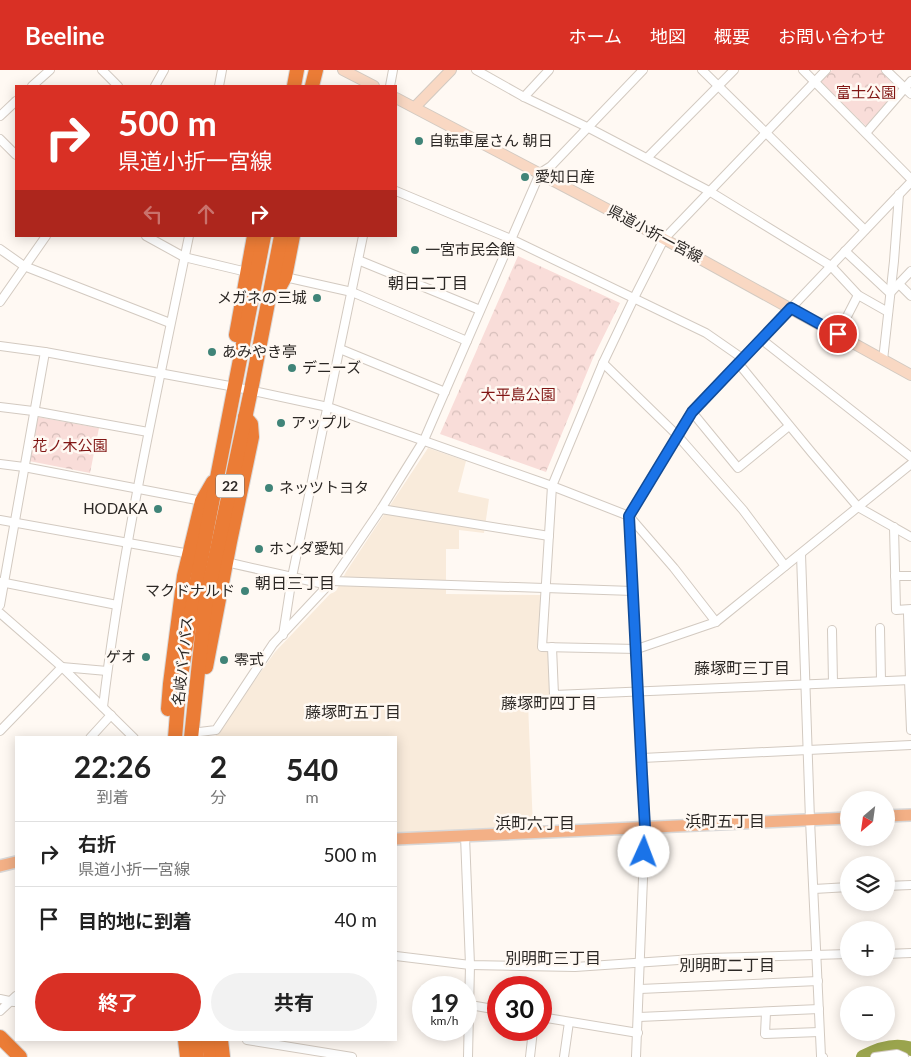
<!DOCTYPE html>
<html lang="ja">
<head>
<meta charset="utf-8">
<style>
	:root { --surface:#fff; --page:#f2f2f2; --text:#222; --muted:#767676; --line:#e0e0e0; --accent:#d93025 }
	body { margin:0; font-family:Lato,"Noto Sans JP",sans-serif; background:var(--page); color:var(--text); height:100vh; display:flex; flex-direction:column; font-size:19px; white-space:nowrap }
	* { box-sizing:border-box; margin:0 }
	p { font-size:16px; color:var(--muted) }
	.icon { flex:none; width:28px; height:28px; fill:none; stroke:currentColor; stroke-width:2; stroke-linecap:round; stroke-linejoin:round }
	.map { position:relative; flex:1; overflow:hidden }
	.drawer { position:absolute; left:15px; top:666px; width:382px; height:305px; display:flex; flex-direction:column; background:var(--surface); border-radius:0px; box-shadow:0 2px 12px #0003 }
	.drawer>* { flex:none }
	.banner { position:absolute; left:15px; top:15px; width:382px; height:152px; border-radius:0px; box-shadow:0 2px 12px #0003; background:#d93025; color:#fff; overflow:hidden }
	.needle { width:32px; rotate:209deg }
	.tools { position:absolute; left:840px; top:721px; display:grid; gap:10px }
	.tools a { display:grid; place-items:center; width:55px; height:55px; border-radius:50%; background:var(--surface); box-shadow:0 2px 12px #0003; font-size:25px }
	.speed { position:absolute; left:412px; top:906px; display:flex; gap:10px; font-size:25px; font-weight:700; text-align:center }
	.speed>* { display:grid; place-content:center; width:65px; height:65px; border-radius:50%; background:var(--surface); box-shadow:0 2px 12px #0003; line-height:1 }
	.speed small { font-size:12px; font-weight:400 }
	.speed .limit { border:8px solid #d22; background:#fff; color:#111 }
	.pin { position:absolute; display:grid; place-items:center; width:42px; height:42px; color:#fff; margin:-21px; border:2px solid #fff; border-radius:50%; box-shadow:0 1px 5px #0007 }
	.me { position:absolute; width:55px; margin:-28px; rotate:2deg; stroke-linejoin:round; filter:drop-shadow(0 0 4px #0008) }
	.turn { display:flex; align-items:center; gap:18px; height:105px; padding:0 20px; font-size:22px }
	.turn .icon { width:65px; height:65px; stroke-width:2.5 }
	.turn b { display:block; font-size:35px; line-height:42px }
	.lanes { display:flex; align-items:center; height:48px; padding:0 20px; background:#0003; justify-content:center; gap:25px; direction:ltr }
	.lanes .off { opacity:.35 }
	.eta { display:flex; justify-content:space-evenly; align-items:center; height:85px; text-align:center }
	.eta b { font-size:30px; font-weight:700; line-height:35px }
	.primary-button { display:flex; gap:10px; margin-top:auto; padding:10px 20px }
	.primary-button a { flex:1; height:58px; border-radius:30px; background:var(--accent); color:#fff; font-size:20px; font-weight:700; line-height:58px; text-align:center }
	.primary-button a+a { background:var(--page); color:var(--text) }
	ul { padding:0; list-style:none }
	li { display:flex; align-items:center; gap:15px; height:65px; padding:0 20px; border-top:1px solid var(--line) }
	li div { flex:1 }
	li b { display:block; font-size:19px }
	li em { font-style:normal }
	header { display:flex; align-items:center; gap:30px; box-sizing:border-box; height:70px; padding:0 25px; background:var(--accent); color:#fff }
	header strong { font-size:24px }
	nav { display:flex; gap:28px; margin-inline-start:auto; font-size:18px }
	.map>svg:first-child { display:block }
</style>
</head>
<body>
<header>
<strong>Beeline</strong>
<nav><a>ホーム</a><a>地図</a><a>概要</a><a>お問い合わせ</a></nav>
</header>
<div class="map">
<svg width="911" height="987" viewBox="0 0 911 987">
	<defs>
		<pattern id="forest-crowns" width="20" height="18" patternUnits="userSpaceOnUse" patternTransform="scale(1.25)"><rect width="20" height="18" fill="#f9ddd9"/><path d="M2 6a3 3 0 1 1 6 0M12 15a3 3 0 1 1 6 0" fill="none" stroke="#d6beba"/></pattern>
	</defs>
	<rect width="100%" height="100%" fill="#fff9f3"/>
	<polygon fill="#f9ebdb" points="428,378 466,391 458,422 489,429 484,463 459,460 459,479 446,479 446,524 541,525 538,579 549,580 551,631 528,633 533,758 396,766 396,668 214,668 275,582 330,524 336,521 346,502"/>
	<g fill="url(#forest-crowns)">
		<polygon points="832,0 881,0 900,18 867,57 820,12"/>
		<polygon points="518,186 620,233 593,288 546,402 440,364"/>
		<polygon points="38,347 99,358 90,403 29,391"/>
	</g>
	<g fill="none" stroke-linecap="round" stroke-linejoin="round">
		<path stroke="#9aa44d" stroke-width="14" d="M 863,987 C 878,979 895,973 911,979"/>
		<g stroke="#d3cac1" stroke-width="10">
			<g id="street">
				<polyline points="102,0 118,16"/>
				<polyline points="476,0 524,27 587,57 709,121 831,196 858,225 888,242"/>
				<polyline points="702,0 865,160"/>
				<polyline points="803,0 911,109"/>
				<polyline points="826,0 664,169 634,228 603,293 552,416 542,577 637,579 716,552 911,394"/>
				<polyline points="886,0 911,24"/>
				<polyline points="32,16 50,0"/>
				<polyline points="155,16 164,0"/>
				<polyline points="219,16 222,0"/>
				<polyline points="390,16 393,0"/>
				<polyline points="524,27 549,0"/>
				<polyline points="0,46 16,31"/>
				<polyline points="866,63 911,11"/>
				<polyline points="0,69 16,85"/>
				<polyline points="647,88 734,0"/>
				<polyline points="396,121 511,169 706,263 742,288"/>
				<polyline points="146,166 184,187 247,202"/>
				<polyline points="0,179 24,196 170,253"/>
				<polyline points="845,181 890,223 911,201"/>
				<polyline points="358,190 480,240"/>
				<polyline points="285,207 352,222 467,271"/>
				<polyline points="899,214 911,226"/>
				<polyline points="0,232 46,166"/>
				<polyline points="838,264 858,225"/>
				<polyline points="761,269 911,387"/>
				<polyline points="0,276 45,282 235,317 328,337 552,416 629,446 674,498 716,552"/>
				<polyline points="340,279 445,322"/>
				<polyline points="883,290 894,191 899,124"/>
				<polyline points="603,293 677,365 743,440 785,496"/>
				<polyline points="739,294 812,383 858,437 911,467"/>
				<polyline points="0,337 33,341 148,362"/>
				<polyline points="692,342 738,398 789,356"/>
				<polyline points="0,394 24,397 202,431"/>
				<polyline points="381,439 549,466"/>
				<polyline points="0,450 190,484"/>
				<polyline points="894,457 896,540 911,539"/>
				<polyline points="801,484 810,750 821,986 823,987"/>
				<polyline points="226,492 328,515"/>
				<polyline points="895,506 911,506"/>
				<polyline points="332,511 633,521"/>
				<polyline points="0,512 117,535"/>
				<polyline points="0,535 45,282"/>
				<polyline points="0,543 62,597 134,668"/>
				<polyline points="908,544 910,610"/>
				<polyline points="880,558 881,611"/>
				<polyline points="832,560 833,613"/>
				<polyline points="283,565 292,507 363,166"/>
				<polyline points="552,577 554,625 911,610"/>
				<polyline points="909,610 911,660"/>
				<path d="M 103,637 C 122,478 157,322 189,166"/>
				<polyline points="0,661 62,597 107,601"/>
				<polyline points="191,663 216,660 273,574 332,511 381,439 424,370 540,103 551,96 643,0"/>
				<polyline points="90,668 111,645"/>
				<polyline points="642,688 911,675"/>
				<polyline points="465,766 470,895 468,987"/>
				<polyline points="886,816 911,815"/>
				<polyline points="814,819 849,817"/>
				<polyline points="886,884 911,883"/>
				<polyline points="396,886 470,895 575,897 708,888 849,884"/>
				<polyline points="640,919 818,911"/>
				<polyline points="0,929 14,932"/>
				<polyline points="470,935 499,940"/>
				<polyline points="0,941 16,926"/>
				<polyline points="766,942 765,964 819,962"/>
				<polyline points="541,947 638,963"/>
				<polyline points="639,947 819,939"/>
				<polyline points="247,970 352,987"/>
				<polyline points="530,987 533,960"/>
				<polyline points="564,987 569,952"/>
				<polyline points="636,987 645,757 629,446 692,342 911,112"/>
				<polyline points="875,987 897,984 904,987"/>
			</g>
		</g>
		<g stroke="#d3cac1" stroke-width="12">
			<g id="secondary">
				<polyline points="343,0 374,16"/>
				<polyline points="396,28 664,169 911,305"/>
				<polyline points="415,37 451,0"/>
			</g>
		</g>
		<g stroke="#d9d8d8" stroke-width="14">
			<g id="primary">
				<polyline points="886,746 911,745"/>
				<polyline points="396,769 849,748"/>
				<polyline points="0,796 16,792"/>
			</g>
		</g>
		<g stroke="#d9d8d8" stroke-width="16">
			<g id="highway">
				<polyline points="294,16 297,0"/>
				<polyline points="312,16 316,0"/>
				<polyline points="271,228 280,216 285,207 293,166"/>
				<polyline points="236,265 254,166"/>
				<polyline points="206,597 230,472 252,367 251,354 245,347"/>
				<polyline points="168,639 170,614 184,506 202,431 213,412"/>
				<polyline points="175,668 179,618 194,526 264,166"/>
				<polyline points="191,668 205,536 251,320 281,166"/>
				<polyline points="0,967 20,987"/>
				<polyline points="185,970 187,987"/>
				<polyline points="195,970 197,987"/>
				<polyline points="208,970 211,987"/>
				<polyline points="221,970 223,987"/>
			</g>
		</g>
		<use href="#street" stroke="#fff" stroke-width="8"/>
		<use href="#secondary" stroke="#f9d8c3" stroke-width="10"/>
		<use href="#primary" stroke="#f3b086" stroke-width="11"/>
		<use href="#highway" stroke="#eb7c36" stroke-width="14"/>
	</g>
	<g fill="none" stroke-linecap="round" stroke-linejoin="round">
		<g stroke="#114b97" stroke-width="12">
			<polyline id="route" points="644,782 645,757 642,704 629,446 692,342 791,238 838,264"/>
		</g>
		<use href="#route" stroke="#1a73e8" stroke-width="9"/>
	</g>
	<g fill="#408478" stroke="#fff9f3" stroke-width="2">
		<circle cx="419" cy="71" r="5"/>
		<circle cx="525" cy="107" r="5"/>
		<circle cx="415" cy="180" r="5"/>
		<circle cx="317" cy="228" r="5"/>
		<circle cx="212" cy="282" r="5"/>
		<circle cx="292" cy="298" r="5"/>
		<circle cx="281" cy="353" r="5"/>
		<circle cx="269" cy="418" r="5"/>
		<circle cx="158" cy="439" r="5"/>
		<circle cx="259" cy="479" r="5"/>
		<circle cx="245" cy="521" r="5"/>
		<circle cx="146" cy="587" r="5"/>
		<circle cx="224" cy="590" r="5"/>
	</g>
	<g text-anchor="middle" stroke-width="5" stroke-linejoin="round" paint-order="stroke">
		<rect fill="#fff9f3" stroke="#6b6763" stroke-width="1" x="216" y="404.5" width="28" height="23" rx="4"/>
		<g font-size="14" font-weight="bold" fill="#2c2825">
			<text x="230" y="421">22</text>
		</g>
		<g font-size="15" fill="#811614" stroke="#fff9f3">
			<text x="866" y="28">富士公園</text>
			<text x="518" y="330">大平島公園</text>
			<text x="70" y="381">花ノ木公園</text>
		</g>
		<g font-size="15" fill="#2c2825" stroke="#fff9f3" text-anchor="start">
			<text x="429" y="76">自転車屋さん 朝日</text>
			<text x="535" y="112">愛知日産</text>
			<text x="425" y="185">一宮市民会館</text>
			<text x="307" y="233" text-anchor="end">メガネの三城</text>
			<text x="222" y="287">あみやき亭</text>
			<text x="302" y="303">デニーズ</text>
			<text x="291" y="358">アップル</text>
			<text x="279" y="423">ネッツトヨタ</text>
			<text x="148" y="444" text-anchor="end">HODAKA</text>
			<text x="269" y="484">ホンダ愛知</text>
			<text x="235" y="526" text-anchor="end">マクドナルド</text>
			<text x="136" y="592" text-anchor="end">ゲオ</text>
			<text x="234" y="595">零式</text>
		</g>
		<g font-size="15" fill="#2c2825" stroke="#fff9f3">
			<text transform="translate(655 164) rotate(28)" y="5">県道小折一宮線</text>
			<text transform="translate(183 591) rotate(-84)" y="5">名岐バイパス</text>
		</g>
		<g font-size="16" fill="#2c2825" stroke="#fff9f3">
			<text x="428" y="219">朝日二丁目</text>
			<text x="295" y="519">朝日三丁目</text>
			<text x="742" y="604">藤塚町三丁目</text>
			<text x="549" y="639">藤塚町四丁目</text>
			<text x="353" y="648">藤塚町五丁目</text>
			<text x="725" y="757">浜町五丁目</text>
			<text x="535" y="759">浜町六丁目</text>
			<text x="553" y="894">別明町三丁目</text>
			<text x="727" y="901">別明町二丁目</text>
		</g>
	</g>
</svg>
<div class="tools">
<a><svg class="needle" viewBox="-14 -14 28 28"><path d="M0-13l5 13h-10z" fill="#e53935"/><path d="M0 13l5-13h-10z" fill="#767676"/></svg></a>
<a><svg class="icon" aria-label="layers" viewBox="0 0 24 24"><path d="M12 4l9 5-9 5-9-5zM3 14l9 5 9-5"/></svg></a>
<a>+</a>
<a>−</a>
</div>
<div class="speed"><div>19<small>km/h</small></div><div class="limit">30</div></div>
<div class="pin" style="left:838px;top:264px;background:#d93025"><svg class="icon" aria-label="arrive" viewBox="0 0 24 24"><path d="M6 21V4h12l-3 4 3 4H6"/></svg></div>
<svg class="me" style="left:644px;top:782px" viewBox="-20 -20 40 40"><circle r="19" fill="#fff"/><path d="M0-13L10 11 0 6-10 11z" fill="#1a73e8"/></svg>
<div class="banner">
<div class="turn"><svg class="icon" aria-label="right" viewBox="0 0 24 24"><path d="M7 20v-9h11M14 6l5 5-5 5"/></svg><div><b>500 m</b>県道小折一宮線</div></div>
<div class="lanes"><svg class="icon off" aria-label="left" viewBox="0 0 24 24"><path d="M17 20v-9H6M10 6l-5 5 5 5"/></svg><svg class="icon off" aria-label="ahead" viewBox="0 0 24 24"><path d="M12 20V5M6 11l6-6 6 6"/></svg><svg class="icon" aria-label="right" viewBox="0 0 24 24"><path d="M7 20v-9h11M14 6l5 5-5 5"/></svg></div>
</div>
<section class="drawer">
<div class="eta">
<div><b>22:26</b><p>到着</p></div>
<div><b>2</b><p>分</p></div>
<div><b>540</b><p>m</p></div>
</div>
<ul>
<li><svg class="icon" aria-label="right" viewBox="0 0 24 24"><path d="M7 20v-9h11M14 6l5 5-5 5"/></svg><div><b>右折</b><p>県道小折一宮線</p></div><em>500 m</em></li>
<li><svg class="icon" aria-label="arrive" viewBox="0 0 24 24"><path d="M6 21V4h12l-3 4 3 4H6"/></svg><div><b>目的地に到着</b></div><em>40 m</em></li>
</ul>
<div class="primary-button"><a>終了</a><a>共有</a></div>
</section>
</div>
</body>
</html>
